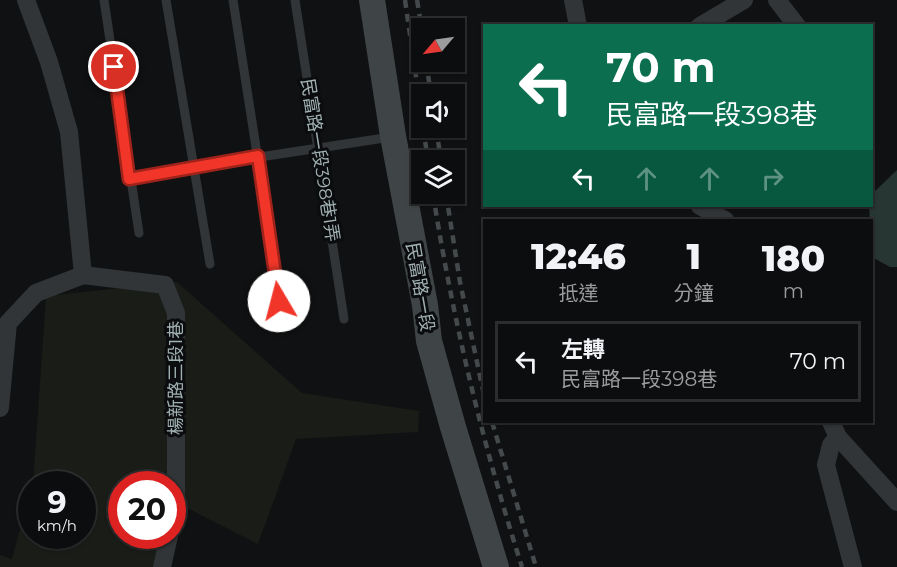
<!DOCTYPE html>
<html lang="zh-TW">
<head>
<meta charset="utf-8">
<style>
	:root { --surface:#0c0d0e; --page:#151617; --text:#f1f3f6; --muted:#9a9c9e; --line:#2c2d2e }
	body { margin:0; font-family:Montserrat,"Noto Sans TC",sans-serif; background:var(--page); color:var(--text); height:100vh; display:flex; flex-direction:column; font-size:22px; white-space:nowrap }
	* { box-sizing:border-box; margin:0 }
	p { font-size:20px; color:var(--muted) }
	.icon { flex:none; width:33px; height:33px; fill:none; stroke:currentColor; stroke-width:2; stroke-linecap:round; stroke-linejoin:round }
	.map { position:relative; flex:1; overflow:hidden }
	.details { position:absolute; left:483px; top:219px; width:390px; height:204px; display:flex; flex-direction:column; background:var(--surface); border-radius:0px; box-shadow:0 2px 4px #0004,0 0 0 2px var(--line) }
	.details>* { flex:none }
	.banner { position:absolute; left:483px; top:24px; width:390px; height:183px; border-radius:0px; box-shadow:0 2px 4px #0004,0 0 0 2px var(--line); background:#0b6e4f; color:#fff; overflow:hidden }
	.needle { width:39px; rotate:241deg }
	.buttons { position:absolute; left:411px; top:18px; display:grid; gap:12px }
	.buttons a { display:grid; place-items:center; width:54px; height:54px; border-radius:0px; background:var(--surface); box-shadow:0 2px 4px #0004,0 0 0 2px var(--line); font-size:30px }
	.speed { position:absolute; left:18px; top:471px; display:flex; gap:12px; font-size:30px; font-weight:700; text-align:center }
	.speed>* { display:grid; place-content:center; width:78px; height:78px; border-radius:50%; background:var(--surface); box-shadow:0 2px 4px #0004,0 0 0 2px var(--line); line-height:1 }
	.speed small { font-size:15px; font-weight:400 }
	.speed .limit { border:9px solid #d22; background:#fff; color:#111 }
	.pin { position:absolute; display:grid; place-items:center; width:51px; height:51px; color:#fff; margin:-26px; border:3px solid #fff; border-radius:50%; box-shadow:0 2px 6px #0007 }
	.me { position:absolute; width:66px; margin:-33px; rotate:352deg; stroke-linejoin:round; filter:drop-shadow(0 0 4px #0008) }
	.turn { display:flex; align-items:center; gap:21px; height:126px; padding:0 24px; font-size:27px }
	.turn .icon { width:78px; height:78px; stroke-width:2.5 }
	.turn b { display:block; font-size:42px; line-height:51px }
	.lanes { display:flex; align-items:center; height:57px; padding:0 24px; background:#0003; justify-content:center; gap:30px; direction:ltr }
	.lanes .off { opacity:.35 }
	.eta { display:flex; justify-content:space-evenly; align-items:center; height:102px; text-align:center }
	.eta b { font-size:36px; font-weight:800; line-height:42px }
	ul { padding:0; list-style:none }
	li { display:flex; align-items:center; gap:18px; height:81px; margin:0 12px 9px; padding:0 12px; border:3px solid var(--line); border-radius:0px }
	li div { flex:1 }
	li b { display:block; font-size:22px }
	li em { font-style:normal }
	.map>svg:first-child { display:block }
</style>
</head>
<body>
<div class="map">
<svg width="897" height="567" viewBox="0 0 897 567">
	<rect width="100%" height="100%" fill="#101112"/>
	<path fill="#191c17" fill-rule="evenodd" d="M 177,282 L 302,393 L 419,411 L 418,432 L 296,439 L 258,544 L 181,505 L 171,567 L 0,567 L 0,555 L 12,559 L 31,488 L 32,536 L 82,536 L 82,484 L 33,484 L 46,296 ZM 122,484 L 172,484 L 172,536 L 122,536 Z"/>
	<polygon fill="#273533" points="897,170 897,267 890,267 872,257 869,206 872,206 872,194"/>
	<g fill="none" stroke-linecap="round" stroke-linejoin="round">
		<g stroke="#313537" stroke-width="9">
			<polyline points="104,0 139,233"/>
			<polyline points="166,0 210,264"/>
			<polyline points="233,0 280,301"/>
			<polyline points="295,0 344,319"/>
			<polyline points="129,179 194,167 391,137"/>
		</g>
		<g stroke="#313537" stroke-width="18">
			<polyline points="573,0 578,26"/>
			<polyline points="777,0 797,26"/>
			<polyline points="700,26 744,0"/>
			<polyline points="700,206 725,220"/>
			<polyline points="83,275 165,285 176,313 176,501 172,518"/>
			<polyline points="0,408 8,323 36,293 83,275 69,132 49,62 26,0"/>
			<polyline points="831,422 838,437 897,502"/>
			<polyline points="838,437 831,445 826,465 853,567"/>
			<polyline points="162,567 169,536"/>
		</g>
		<polyline stroke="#3f4547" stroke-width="26" points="372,0 393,136 425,305 429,341 453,427 496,567"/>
		<g stroke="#444a4c" stroke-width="4.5" stroke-dasharray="8 6" stroke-linecap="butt">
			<polyline points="405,0 422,118"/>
			<polyline points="417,0 422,30"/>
			<polyline points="426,62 431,94"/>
			<polyline points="423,128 428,160"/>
			<polyline points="436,128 441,160"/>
			<path d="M 433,194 C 453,321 483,445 522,567"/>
			<polyline points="446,194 460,282 484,395"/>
			<polyline points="492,422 536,567"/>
		</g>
	</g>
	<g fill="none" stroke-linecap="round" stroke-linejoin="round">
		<g stroke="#9d231b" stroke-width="15">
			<polyline id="route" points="114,67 129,179 258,156 279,301"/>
		</g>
		<use href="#route" stroke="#f13629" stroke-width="10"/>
	</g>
	<g text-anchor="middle" stroke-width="6" stroke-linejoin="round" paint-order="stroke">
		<g font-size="18" fill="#a1b1b3" stroke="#0b0c0d">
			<text transform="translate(320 160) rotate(81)" y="6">民富路一段398巷1弄</text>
			<text transform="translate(420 287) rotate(80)" y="6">民富路一段</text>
			<text transform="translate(176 378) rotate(-90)" y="6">楊新路三段1巷</text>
		</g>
	</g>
</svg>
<div class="buttons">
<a><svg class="needle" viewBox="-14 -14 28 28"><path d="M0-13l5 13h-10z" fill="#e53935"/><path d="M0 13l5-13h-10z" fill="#9a9c9e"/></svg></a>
<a><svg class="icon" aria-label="sound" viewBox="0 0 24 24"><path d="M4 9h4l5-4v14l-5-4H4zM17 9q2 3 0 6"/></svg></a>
<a><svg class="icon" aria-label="layers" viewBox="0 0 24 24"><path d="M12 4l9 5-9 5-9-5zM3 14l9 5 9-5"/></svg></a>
</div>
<div class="speed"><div>9<small>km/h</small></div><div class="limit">20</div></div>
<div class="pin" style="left:114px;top:67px;background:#d93025"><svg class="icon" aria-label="arrive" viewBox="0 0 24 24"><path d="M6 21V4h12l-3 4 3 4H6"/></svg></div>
<svg class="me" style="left:279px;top:301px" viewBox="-20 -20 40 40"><circle r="19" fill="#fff"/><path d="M0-13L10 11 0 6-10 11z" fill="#f13629"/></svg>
<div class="banner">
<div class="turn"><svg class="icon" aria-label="left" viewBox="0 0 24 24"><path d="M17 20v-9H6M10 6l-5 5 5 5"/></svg><div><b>70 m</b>民富路一段398巷</div></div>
<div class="lanes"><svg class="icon" aria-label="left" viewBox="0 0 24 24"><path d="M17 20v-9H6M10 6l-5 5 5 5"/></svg><svg class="icon off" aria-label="ahead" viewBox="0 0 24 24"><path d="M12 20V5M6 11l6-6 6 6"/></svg><svg class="icon off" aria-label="ahead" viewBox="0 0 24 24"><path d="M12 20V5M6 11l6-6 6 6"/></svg><svg class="icon off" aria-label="right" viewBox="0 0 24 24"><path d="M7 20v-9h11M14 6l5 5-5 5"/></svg></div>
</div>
<section class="details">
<div class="eta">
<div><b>12:46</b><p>抵達</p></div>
<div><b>1</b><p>分鐘</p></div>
<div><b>180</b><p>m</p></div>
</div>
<ul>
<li><svg class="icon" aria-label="left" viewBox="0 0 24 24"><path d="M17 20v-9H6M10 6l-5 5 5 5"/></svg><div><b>左轉</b><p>民富路一段398巷</p></div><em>70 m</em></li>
</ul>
</section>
</div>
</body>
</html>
